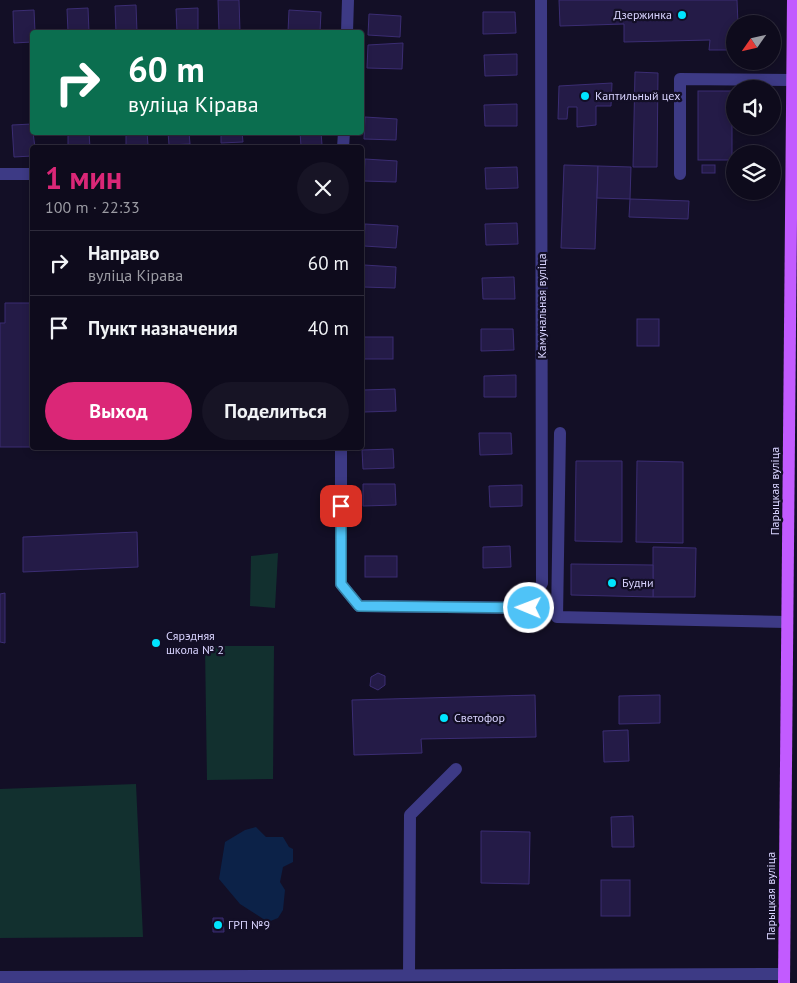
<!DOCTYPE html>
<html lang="ru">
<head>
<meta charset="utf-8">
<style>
	:root { --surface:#0e0b1c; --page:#171425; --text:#f1f3f6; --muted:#9b9ba3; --line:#2e2b3b; --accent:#db2777 }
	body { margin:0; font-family:"PT Sans",sans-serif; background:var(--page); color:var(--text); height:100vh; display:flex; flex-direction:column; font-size:19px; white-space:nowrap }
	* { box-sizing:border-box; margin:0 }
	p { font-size:16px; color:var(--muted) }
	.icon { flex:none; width:28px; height:28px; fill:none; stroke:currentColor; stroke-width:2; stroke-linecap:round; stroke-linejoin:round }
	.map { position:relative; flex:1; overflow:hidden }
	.details { position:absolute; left:30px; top:145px; width:334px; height:305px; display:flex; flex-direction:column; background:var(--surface); border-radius:5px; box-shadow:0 2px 8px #0003,0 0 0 1px var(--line) }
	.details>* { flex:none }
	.guide { position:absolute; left:30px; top:30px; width:334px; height:105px; border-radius:5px; box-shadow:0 2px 8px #0003,0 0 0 1px var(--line); background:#0b6e4f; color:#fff; overflow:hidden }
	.needle { width:32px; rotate:236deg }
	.tools { position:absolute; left:726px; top:15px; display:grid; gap:10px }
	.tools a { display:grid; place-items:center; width:55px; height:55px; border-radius:50%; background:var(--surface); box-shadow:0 2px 8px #0003,0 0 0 1px var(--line); font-size:25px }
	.pin { position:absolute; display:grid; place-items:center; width:42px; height:42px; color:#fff; margin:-21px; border-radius:10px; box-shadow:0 2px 8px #0006 }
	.me { position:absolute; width:55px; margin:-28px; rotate:271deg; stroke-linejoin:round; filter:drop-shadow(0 0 4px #0008) }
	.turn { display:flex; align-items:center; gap:18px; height:105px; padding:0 15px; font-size:22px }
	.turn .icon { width:65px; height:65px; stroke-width:2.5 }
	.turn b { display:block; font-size:35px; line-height:42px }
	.round { display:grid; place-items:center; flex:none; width:52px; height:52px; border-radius:26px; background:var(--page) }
	.summary { display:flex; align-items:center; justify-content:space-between; height:85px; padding:0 15px }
	h1 { font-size:30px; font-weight:700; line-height:38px; color:var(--accent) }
	.cta { display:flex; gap:10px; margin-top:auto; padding:10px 15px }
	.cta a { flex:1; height:58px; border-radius:30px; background:var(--accent); color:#fff; font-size:20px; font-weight:700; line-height:58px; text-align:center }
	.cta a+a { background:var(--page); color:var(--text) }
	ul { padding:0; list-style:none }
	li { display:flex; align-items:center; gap:15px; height:65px; padding:0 15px; border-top:1px solid var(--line) }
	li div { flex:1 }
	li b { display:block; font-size:19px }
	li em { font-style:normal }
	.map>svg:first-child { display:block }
</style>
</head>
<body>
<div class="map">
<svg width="797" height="983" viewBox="0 0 797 983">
	<rect width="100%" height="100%" fill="#130f26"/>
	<g fill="#12302f">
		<polygon points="278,553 275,608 250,606 251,556"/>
		<polygon points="205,646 274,646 273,779 207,780"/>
		<polygon points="136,784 143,937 0,938 0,789"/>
	</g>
	<polygon fill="#0c2248" points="256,827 266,837 283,837 289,847 293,849 293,862 283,867 280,882 285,890 283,910 278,918 268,922 240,904 219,879 225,842 245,830"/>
	<g fill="#241b47" stroke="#3b2d73">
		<polygon points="218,0 239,0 240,32 219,32"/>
		<polygon points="559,0 737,0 738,24 735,24 735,50 709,50 710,40 624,42 624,24 560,26"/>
		<polygon points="136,5 137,32 116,32 115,6"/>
		<polygon points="88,8 89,32 68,32 67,9"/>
		<polygon points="198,8 198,32 177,32 176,9"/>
		<polygon points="34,10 35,32 32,32 32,42 14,43 13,11"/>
		<polygon points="289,10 321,12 320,32 288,32"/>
		<polygon points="483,12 515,12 516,33 483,34"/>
		<polygon points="369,14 401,16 400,37 368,35"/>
		<polygon points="403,43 402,69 367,68 368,45"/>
		<polygon points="517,54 517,75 485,76 484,55"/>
		<polygon points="635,72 658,73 657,167 633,167"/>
		<polygon points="612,83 611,106 596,106 596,125 577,127 577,107 568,107 567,119 558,119 559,86"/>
		<rect x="698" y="91" width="34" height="69"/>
		<polygon points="517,104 517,126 485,126 484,105"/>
		<polygon points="365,117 397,119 396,140 364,139"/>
		<polygon points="32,124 35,148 32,148 32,156 14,157 12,125"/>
		<polygon points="68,132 89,132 90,148 68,148"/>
		<polygon points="126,132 147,132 148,145 126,146"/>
		<polygon points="168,132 189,132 190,144 169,145"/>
		<polygon points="221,132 242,132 243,142 221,143"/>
		<polygon points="300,132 321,132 322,145 301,146"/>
		<polygon points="365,159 397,161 396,182 364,181"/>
		<polygon points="564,165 598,166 595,249 561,248"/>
		<rect x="702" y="165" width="13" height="8"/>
		<polygon points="598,166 631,167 630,199 597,198"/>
		<polygon points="517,167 518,188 486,189 485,168"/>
		<polygon points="630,199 689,201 688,219 629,217"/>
		<polygon points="517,223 518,244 486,245 485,224"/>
		<polygon points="365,224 398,226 396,248 364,246"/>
		<polygon points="364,265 396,267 395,288 363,287"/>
		<polygon points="514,277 515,299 483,299 482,278"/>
		<polygon points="5,303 32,303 30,447 0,447 0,323 5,323"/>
		<rect x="637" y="319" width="22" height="27"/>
		<polygon points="481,329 513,329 514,350 481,351"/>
		<rect x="361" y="337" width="32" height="22"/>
		<polygon points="516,375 516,397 484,397 484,376"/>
		<polygon points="395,389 396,411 364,412 363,390"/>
		<polygon points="479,433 511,433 512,454 480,455"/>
		<polygon points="393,449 394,468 363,469 362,450"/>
		<polygon points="576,461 622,461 622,542 575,541"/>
		<polygon points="637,461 683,462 683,543 636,542"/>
		<polygon points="363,484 395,484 396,505 363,506"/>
		<polygon points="522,485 522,506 490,507 489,486"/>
		<polygon points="137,532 138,567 23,572 23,537"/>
		<polygon points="510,546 511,567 483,568 483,547"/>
		<polygon points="653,547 696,548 695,597 653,597"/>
		<rect x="365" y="556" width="32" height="21"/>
		<polygon points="571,564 653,565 653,597 571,595"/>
		<polygon points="5,593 5,643 0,642 0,594"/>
		<polygon points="378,673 385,676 385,685 378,690 370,686 371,677"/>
		<polygon points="535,695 536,737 421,739 422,753 354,755 352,700"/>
		<polygon points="660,695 660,723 619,724 619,696"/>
		<polygon points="628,730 629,761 604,762 603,731"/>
		<polygon points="633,816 634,847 612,847 611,817"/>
		<polygon points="481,831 530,832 529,884 481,883"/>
		<rect x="601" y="880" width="29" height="36"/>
		<polygon points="213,918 223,918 224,932 213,932"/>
	</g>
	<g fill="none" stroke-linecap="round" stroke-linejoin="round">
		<g stroke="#3d3a85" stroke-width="12">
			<polyline points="347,32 348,0"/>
			<polyline points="343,148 344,132"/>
			<polyline points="0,174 32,174"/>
			<polyline points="680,174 680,79 792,80"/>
			<polyline points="560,433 557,617 787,622"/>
			<polyline points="341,448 341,584 359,606 529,608 542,583 541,0"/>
			<polyline points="409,974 410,815 456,769"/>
			<polyline points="0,977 784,974"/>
		</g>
		<polyline stroke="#c25bff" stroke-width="12" points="784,983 793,0"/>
	</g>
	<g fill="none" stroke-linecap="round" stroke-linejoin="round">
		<g stroke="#337fa1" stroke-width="12">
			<polyline id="route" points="341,506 341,584 359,606 529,608"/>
		</g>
		<use href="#route" stroke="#4fc3f7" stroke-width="9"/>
	</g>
	<g fill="#00e5ff" stroke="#130f26" stroke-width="2">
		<circle cx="682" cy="15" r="5"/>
		<circle cx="585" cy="96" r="5"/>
		<circle cx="612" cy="583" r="5"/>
		<circle cx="156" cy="643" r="5"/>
		<circle cx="444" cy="718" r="5"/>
		<circle cx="218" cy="925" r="5"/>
	</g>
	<g text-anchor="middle" stroke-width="4.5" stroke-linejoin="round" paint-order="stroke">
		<g font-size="12" fill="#d9d4ff" stroke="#130f26" text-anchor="start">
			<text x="672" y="19" text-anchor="end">Дзержинка</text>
			<text x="595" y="100">Каптильный цех</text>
			<text x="622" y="587">Будни</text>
			<text x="166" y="640">Сярэдняя<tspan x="166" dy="14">школа № 2</tspan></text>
			<text x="454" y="722">Светофор</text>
			<text x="228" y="929">ГРП №9</text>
		</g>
		<g font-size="12" fill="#d9d4ff" stroke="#130f26">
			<text transform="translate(542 306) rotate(-90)" y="4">Камунальная вуліца</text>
			<text transform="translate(775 491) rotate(-90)" y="4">Парыцкая вуліца</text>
			<text transform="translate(771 896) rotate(-90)" y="4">Парыцкая вуліца</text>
		</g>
	</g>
</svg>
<div class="tools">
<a><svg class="needle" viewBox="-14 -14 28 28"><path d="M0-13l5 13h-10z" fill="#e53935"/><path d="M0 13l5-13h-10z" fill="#9b9ba3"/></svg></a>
<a><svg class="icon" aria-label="sound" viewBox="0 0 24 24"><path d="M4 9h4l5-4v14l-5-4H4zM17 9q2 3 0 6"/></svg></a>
<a><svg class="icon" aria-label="layers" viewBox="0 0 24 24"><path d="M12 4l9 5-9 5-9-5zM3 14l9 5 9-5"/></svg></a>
</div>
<div class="pin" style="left:341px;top:506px;background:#d93025"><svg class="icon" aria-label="arrive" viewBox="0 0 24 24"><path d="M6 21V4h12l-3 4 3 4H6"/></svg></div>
<svg class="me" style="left:529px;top:608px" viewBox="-20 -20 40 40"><circle r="17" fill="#4fc3f7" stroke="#fff" stroke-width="3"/><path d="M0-11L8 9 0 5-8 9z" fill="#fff"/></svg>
<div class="guide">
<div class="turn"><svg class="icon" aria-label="right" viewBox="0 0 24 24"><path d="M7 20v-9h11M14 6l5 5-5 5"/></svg><div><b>60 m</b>вуліца Кірава</div></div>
</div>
<section class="details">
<div class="summary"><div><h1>1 мин</h1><p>100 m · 22:33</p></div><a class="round"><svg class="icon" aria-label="close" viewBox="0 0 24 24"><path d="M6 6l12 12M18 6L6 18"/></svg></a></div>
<ul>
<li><svg class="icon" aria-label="right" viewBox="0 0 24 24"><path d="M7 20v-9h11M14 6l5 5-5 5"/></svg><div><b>Направо</b><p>вуліца Кірава</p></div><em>60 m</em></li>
<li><svg class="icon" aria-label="arrive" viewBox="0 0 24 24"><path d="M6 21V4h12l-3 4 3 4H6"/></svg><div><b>Пункт назначения</b></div><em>40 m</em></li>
</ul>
<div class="cta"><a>Выход</a><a>Поделиться</a></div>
</section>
</div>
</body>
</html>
